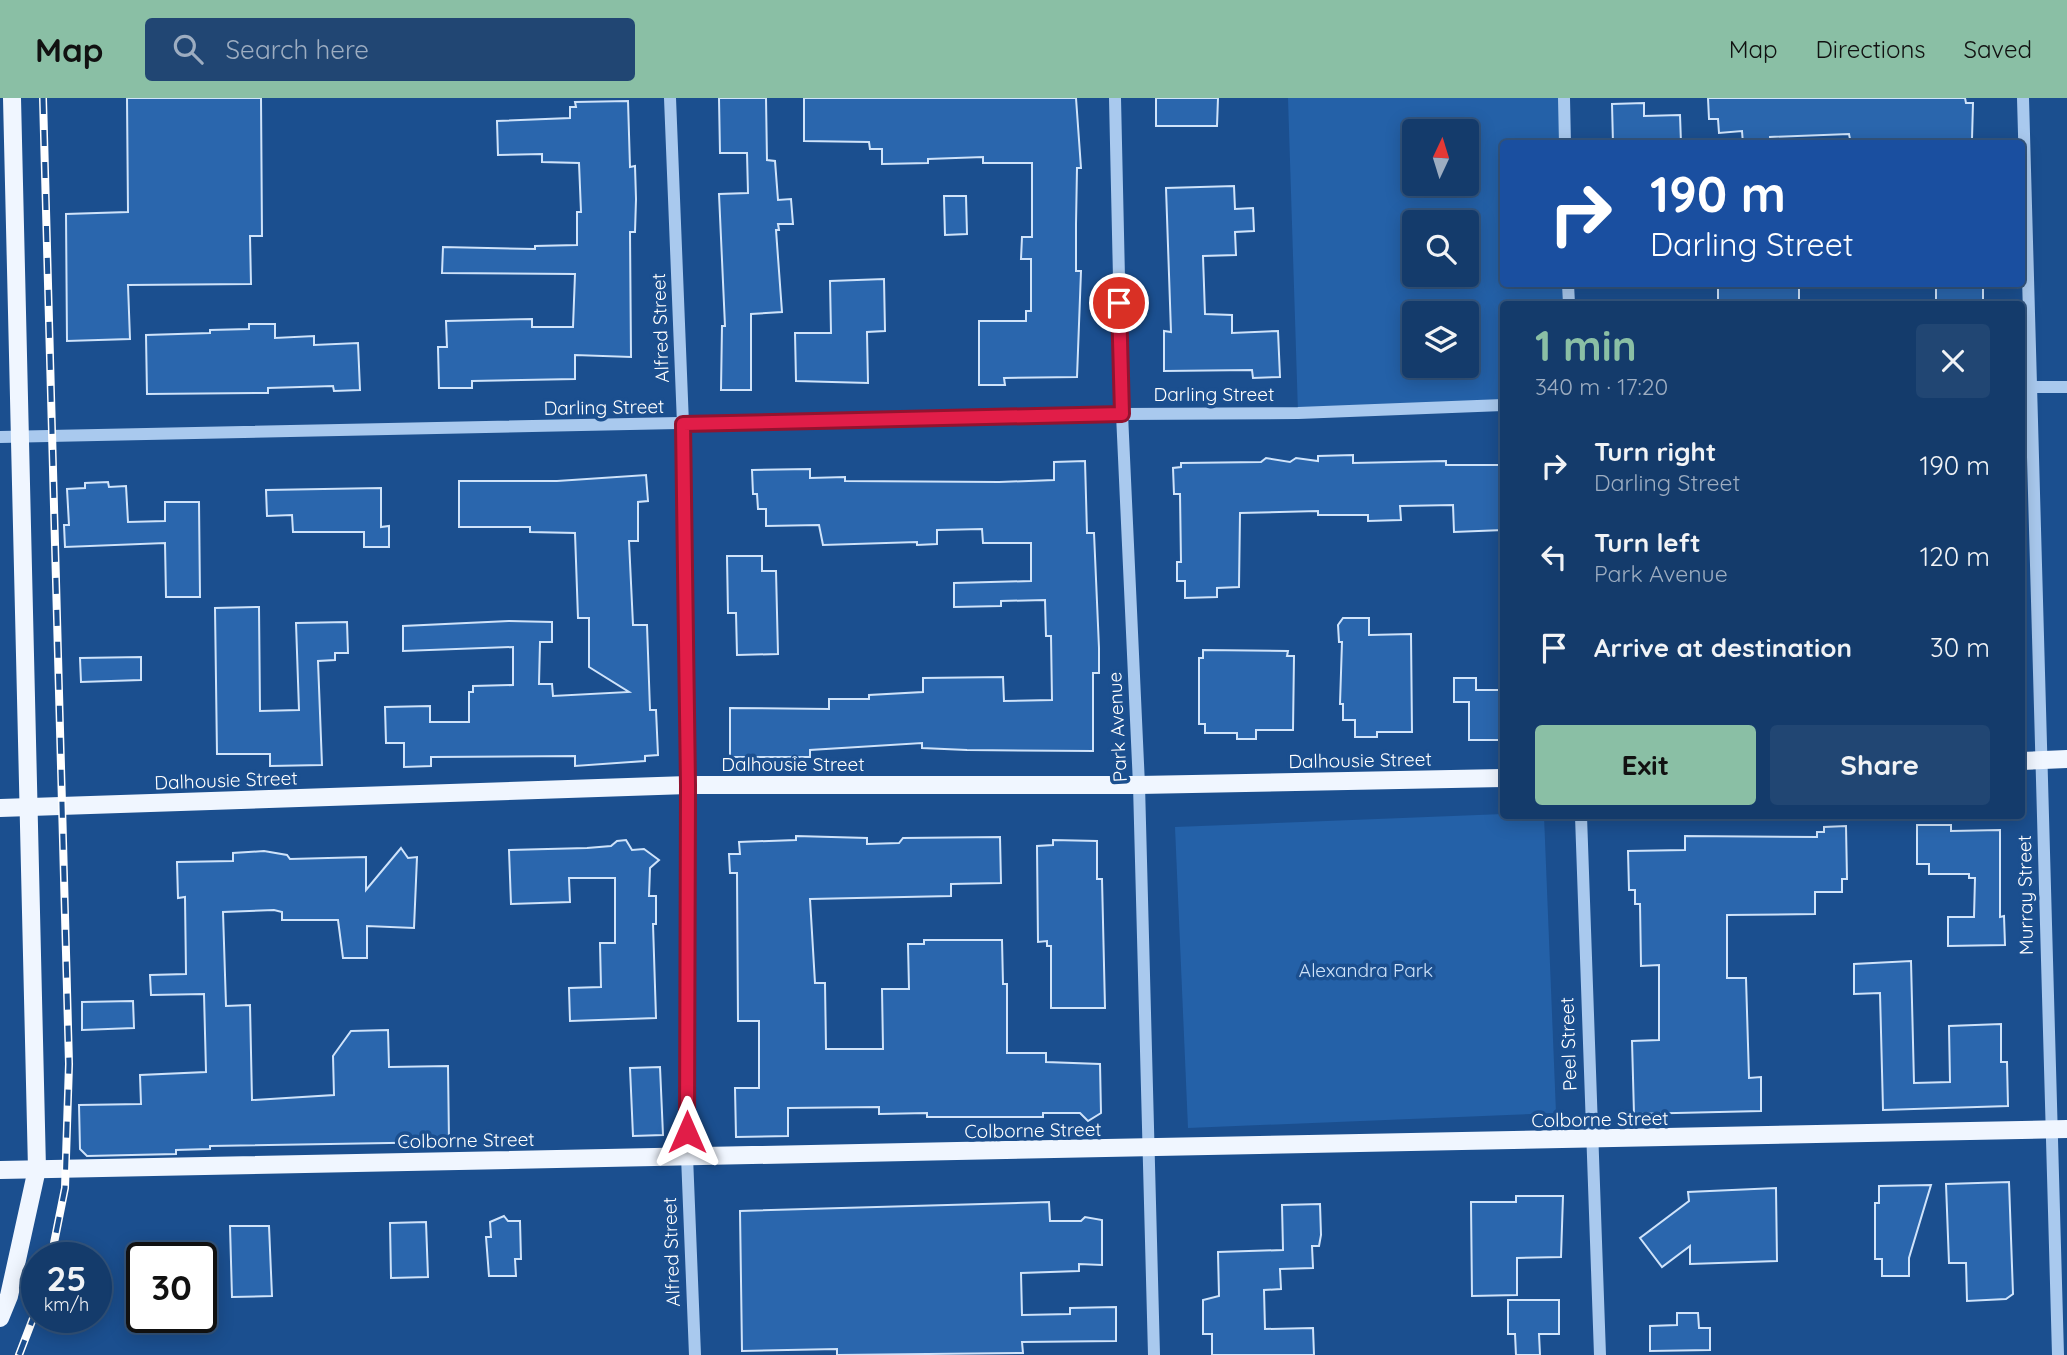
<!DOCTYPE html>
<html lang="en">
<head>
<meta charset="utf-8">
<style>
	:root { --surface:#143b6b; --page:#214673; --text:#f1f3f6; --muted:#9dadc1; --line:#33557e; --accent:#8abfa5 }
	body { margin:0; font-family:Quicksand,sans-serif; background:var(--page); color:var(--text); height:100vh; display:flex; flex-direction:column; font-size:26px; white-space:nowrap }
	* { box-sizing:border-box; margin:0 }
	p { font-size:23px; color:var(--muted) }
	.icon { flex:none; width:38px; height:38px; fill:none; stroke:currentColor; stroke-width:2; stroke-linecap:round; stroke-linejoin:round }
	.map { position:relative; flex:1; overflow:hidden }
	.drawer { position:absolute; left:1500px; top:203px; width:525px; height:518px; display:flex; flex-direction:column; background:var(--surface); border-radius:7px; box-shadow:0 4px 18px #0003,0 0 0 2px var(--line) }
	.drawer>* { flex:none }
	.hud { position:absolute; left:1500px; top:42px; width:525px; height:147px; border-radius:7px; box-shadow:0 4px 18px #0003,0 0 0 2px var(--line); background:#1a4fa0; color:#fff; overflow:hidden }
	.needle { width:46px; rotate:4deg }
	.fabs { position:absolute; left:1402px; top:21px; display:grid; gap:14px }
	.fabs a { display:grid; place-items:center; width:77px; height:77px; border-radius:7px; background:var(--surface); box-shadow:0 4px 18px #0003,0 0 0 2px var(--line); font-size:35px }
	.speed { position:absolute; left:21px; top:1144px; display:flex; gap:14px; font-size:35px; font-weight:700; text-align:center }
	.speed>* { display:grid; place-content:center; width:91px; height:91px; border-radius:50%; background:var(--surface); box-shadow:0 4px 18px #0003,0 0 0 2px var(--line); line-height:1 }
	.speed small { font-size:18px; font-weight:400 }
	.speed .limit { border:4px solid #111; border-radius:10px; background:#fff; color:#111 }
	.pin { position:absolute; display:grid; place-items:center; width:60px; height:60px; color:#fff; margin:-30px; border:4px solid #fff; border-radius:50%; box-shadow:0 2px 7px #0007 }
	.me { position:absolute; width:77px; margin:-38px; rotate:0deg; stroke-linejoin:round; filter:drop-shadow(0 0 5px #0008) }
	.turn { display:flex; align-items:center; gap:24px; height:147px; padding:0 35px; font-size:32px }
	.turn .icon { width:91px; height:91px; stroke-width:2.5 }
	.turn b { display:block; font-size:49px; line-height:60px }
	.round { display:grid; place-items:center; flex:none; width:74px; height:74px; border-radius:7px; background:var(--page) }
	.overview { display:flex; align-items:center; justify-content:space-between; height:119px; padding:0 35px }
	h1 { font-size:42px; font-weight:800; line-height:52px; color:var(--accent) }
	.action { display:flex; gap:14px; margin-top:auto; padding:14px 35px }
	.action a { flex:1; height:80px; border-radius:7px; background:var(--accent); color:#111; font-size:28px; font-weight:800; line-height:80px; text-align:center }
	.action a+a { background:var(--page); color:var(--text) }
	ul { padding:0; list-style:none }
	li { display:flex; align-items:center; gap:21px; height:91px; padding:0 35px }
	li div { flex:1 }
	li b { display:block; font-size:26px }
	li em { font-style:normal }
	header { display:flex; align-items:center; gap:42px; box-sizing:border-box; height:98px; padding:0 35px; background:var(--accent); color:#111 }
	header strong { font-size:33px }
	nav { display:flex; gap:38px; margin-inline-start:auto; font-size:24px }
	.search { width:490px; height:63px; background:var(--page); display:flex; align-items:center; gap:18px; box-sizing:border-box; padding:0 24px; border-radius:7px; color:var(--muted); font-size:26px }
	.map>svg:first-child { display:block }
</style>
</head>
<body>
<header>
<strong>Map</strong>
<div class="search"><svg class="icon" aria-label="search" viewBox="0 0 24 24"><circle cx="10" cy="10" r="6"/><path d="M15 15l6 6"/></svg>Search here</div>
<nav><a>Map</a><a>Directions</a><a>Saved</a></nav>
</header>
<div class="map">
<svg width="2067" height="1257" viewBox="0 0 2067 1257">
	<rect width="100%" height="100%" fill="#1b4f8f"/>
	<g fill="#2461a8" fill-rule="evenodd">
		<path d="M 1288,0 L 1564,0 L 1565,45 L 1503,46 L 1503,186 L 1568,186 L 1569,206 L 1503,206 L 1503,307 L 1298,315 ZM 1414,33 L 1466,33 L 1466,86 L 1414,86 ZM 1414,124 L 1466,124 L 1466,177 L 1414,177 ZM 1414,215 L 1466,215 L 1466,268 L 1414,268 Z"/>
		<polygon points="1503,716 1544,718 1556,1015 1188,1030 1175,729"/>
	</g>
	<g fill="#2a66ad" stroke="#cfe3fa" stroke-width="2">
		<polygon points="127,0 261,0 262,138 250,138 251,186 128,187 130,241 67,243 66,116 128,114"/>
		<polygon points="719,0 766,0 767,62 775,63 778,102 791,101 793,126 778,126 779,132 776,132 782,214 751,216 751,292 721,292 722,228 725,228 719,96 748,95 747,55 720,55"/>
		<polygon points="804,0 1076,0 1081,70 1077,70 1076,126 1076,173 1081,173 1077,279 1004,280 1005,287 979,287 979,223 1026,223 1026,213 1031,213 1031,161 1021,161 1022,139 1032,139 1032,65 983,65 983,59 928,61 928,65 882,66 882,51 870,51 869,44 804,43"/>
		<polygon points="1156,0 1218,0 1217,28 1156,28"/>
		<polygon points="1708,0 1965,0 1966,5 1973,5 1972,41 1850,41 1849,36 1770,39 1770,46 1743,46 1742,33 1719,35 1718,21 1709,21"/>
		<polygon points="628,3 630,69 635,68 636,101 635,134 630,134 631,259 575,257 575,281 472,283 472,290 439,290 438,249 447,249 446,223 532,221 532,229 573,229 575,176 442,175 443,149 535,151 535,148 577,147 577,114 581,114 579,65 542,64 542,56 498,57 497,23 570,20 570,9 576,9 575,4"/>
		<polygon points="1644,5 1644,18 1680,17 1681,45 1613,46 1612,6"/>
		<polygon points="1234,88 1235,111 1253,110 1254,133 1235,134 1236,157 1203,158 1205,216 1232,217 1232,235 1278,233 1280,279 1253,280 1252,272 1164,273 1164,233 1171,234 1166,90"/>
		<polygon points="944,98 966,98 967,136 945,137"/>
		<polygon points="884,181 885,233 867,234 868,285 796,283 795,235 831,235 830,183"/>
		<polygon points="1718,186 1799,188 1799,206 1718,206"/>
		<polygon points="1936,186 1983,186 1983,204 1936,206"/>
		<polygon points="249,226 275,226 275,240 314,238 314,247 358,245 360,292 334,293 333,288 268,290 268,295 147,296 146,237 210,235 210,232 249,231"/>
		<polygon points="1353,357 1353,365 1446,363 1446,367 1503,367 1503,432 1454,434 1453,407 1400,408 1401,422 1368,423 1368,417 1318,417 1318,413 1240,415 1239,489 1217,490 1217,499 1185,500 1185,483 1177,483 1177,464 1181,464 1180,396 1174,396 1173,370 1181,369 1181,365 1261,364 1266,360 1290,364 1296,360 1318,363 1318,358"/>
		<polygon points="1085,363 1087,435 1094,435 1099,550 1099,575 1093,575 1093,653 967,652 922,650 922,645 810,652 810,659 730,659 730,610 829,611 829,601 869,601 869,597 923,594 923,580 1003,579 1004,603 1052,602 1051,538 1046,538 1045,502 1001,503 1001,508 954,509 954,485 1031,483 1031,445 983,445 982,431 937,432 937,446 917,447 917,444 823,447 819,427 766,428 766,411 758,411 757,396 753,396 752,372 810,371 810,380 845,379 845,383 999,384 1054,382 1054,364"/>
		<polygon points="646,377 648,403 638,404 638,443 629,443 633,527 647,527 650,612 656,612 658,657 645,658 645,663 575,668 575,658 431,659 431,668 404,669 404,645 386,645 385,609 430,608 430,624 469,624 469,594 473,594 473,588 513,587 513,549 403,553 403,528 509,523 552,524 552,544 540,544 539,586 552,586 553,598 629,594 589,569 589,520 578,520 575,435 530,434 530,429 459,429 459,383 557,383"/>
		<polygon points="108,384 109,389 126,388 128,424 165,423 165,404 199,404 200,499 166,499 165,445 65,449 64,427 69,427 67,391 85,390 85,385"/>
		<polygon points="381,390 381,429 389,428 389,449 364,449 364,434 293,434 292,417 267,418 266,392"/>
		<polygon points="727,458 762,458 762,473 776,473 778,556 737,557 736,515 728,515"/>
		<polygon points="259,509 260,613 299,612 296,525 347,524 348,555 335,555 335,562 318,563 322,667 270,668 270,656 217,656 215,510"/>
		<polygon points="1343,520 1369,520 1369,537 1411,536 1412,634 1377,634 1377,639 1355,639 1355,622 1343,622 1343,606 1340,606 1342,544 1339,544 1338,527"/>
		<polygon points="1203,552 1288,553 1287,558 1294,558 1293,632 1256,632 1256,641 1237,641 1237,635 1205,635 1205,626 1199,626 1199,560 1203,560"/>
		<polygon points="141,559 141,582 81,584 80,560"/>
		<polygon points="1454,580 1476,580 1476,592 1499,592 1499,597 1503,597 1503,642 1469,642 1469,604 1454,604"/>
		<polygon points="1917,727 1951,727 1951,733 2000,732 2000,819 2004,818 2005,847 1948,848 1948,819 1974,819 1975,780 1969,780 1969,776 1929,776 1929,766 1917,766"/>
		<polygon points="1846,728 1847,781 1842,781 1842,794 1815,794 1815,816 1727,817 1727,880 1746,880 1749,980 1761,979 1761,1013 1634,1016 1632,943 1659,942 1659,867 1641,868 1640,806 1635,806 1635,792 1629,792 1628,753 1685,752 1685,738 1817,739 1817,734 1824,734 1824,729"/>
		<polygon points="796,738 867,740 867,746 899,745 903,740 1000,739 1001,785 951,786 951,798 810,801 815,885 825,885 826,951 883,951 882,891 909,891 908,846 924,846 924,842 1002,842 1003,886 1007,886 1007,955 1046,955 1046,964 1100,966 1101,1015 1088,1023 1080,1015 1043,1015 1043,1019 927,1019 927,1015 879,1016 879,1009 788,1010 788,1038 736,1039 735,990 759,990 759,923 738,923 737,775 730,775 729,756 740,756 739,744 796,742"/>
		<polygon points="626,742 632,752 644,751 659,762 650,770 649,798 656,798 656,826 653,826 656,920 570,923 569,890 601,889 600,845 615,845 615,780 569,780 570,804 511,806 509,752 587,750 611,748 617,743"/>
		<polygon points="1053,742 1097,743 1097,781 1102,781 1105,910 1051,910 1051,848 1047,848 1047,843 1038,844 1037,748 1053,747"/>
		<polygon points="401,750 408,760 417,759 414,830 367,828 367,860 343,860 338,822 282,822 282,814 274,812 223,814 226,908 250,907 252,1002 334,997 333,958 351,933 388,932 389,969 448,968 449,1044 210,1048 210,1051 176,1052 176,1056 87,1058 80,1051 79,1007 141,1006 140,977 206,974 204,896 151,897 150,877 186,876 185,799 178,800 177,764 233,763 233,755 264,753 287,757 290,761 366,759 366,792"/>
		<polygon points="1911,863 1914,985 1950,984 1949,928 2001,926 2001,964 2007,964 2008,1008 1883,1012 1880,895 1854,896 1854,866"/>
		<polygon points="133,903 134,930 82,932 82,904"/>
		<polygon points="660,969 663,1037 633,1038 630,970"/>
		<polygon points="2009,1084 2013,1196 2006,1201 1967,1203 1966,1165 1949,1165 1946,1086"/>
		<polygon points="1931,1087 1909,1160 1909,1178 1882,1178 1882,1161 1875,1161 1875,1105 1879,1105 1879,1088"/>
		<polygon points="1776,1090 1777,1163 1690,1166 1690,1148 1662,1169 1640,1140 1689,1103 1688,1094"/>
		<polygon points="1516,1098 1563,1098 1561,1159 1517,1160 1517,1197 1472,1198 1471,1104 1516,1104"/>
		<polygon points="1049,1104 1050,1123 1081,1123 1085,1119 1102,1122 1102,1167 1079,1166 1079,1173 1021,1175 1022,1217 1070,1216 1070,1210 1116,1209 1116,1243 1022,1244 1023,1255 837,1257 837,1251 742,1253 740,1113"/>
		<polygon points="1320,1106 1321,1137 1319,1148 1312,1148 1313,1170 1280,1171 1281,1191 1264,1192 1265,1231 1313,1230 1314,1257 1212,1257 1212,1236 1203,1236 1203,1202 1219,1198 1218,1154 1283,1152 1282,1107"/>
		<polygon points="504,1118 508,1123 520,1123 521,1161 515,1161 516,1178 489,1178 486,1139 491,1139 490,1124"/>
		<polygon points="426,1124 428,1179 391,1180 390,1125"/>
		<polygon points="230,1128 269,1128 272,1198 232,1199"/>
		<polygon points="1508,1202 1559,1202 1559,1236 1539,1236 1540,1257 1516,1257 1515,1236 1508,1236"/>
		<polygon points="1677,1215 1698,1215 1699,1230 1710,1230 1710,1252 1650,1253 1650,1228 1677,1227"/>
	</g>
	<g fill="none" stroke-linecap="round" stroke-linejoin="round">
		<g stroke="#a9c9ee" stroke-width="12">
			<polyline points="670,0 683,326 688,687 687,1058 695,1257"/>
			<polyline points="1115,0 1122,316 1139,687 1154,1257"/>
			<polyline points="1564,0 1565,46"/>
			<polyline points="2023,0 2058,1257"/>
			<polyline points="1568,186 1569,206"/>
			<polyline points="2021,289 2067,289"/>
			<polyline points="0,339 1122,316 1298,315 1503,307"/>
			<polyline points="1581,718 1600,1257"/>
		</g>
		<g stroke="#f0f6ff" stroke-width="18">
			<polyline points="2021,663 2067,661"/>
			<polyline points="0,710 688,687 1139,687 1503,680"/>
			<polyline points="0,1072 2067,1031"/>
			<polyline points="0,1220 9,1198 37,1071 12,0"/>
		</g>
		<g stroke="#fff" stroke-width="8">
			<g id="rail">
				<polyline points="43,0 69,966 65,1090 51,1160"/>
				<polyline points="19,1257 37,1210"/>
			</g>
		</g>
		<use href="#rail" stroke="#1b4f8f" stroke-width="5" stroke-dasharray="16" stroke-linecap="butt"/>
	</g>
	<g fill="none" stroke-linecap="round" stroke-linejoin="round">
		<g stroke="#92132f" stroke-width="18">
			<polyline id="route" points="687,1034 688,687 683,326 1122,316 1119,205"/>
		</g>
		<use href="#route" stroke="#e11d48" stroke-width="12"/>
	</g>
	<g text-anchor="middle" stroke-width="7" stroke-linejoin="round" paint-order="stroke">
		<g font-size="19" fill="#fff" stroke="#1b4f8f">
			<text transform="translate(660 230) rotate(-92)" y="7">Alfred Street</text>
			<text x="1214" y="303">Darling Street</text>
			<text transform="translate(604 309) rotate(-1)" y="7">Darling Street</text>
			<text transform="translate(1117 629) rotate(-93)" y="7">Park Avenue</text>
			<text transform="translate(1360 662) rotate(-1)" y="7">Dalhousie Street</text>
			<text x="793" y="673">Dalhousie Street</text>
			<text transform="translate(226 682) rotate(-2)" y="7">Dalhousie Street</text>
			<text transform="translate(2025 797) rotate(-91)" y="7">Murray Street</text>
			<text transform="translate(1568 946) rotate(-92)" y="7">Peel Street</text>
			<text transform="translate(1600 1021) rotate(-1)" y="7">Colborne Street</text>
			<text transform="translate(1033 1032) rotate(-1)" y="7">Colborne Street</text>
			<text transform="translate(466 1042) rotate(-1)" y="7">Colborne Street</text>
			<text transform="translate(671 1154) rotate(-92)" y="7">Alfred Street</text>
		</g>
		<g font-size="19" fill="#cfe3fa" stroke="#1b4f8f">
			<text x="1366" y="879">Alexandra Park</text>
		</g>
	</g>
</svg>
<div class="fabs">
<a><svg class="needle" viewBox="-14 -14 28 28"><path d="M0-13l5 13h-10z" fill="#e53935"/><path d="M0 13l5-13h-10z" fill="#9dadc1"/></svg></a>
<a><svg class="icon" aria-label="search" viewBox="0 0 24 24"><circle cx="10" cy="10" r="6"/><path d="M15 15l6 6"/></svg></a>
<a><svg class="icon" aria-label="layers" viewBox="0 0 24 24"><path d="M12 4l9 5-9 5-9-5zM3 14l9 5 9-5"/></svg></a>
</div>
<div class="speed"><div>25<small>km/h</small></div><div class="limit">30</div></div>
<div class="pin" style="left:1119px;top:205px;background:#d93025"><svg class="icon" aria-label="arrive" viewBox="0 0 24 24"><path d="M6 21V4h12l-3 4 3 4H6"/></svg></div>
<svg class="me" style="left:687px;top:1034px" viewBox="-20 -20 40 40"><path d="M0-17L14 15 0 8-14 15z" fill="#e11d48" stroke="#fff" stroke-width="4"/></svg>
<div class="hud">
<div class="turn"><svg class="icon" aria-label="right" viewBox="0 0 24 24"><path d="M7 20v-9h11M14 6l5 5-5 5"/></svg><div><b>190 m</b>Darling Street</div></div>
</div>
<section class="drawer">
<div class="overview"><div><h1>1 min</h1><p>340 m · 17:20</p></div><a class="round"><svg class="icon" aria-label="close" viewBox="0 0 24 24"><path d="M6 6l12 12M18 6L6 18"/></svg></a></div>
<ul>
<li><svg class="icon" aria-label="right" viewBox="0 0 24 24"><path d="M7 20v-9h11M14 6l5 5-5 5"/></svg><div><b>Turn right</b><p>Darling Street</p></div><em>190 m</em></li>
<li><svg class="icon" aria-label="left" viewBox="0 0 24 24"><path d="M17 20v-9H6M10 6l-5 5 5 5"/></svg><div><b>Turn left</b><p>Park Avenue</p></div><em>120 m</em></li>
<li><svg class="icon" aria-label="arrive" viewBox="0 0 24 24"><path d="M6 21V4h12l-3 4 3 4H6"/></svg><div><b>Arrive at destination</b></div><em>30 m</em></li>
</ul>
<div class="action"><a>Exit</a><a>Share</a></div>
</section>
</div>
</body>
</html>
